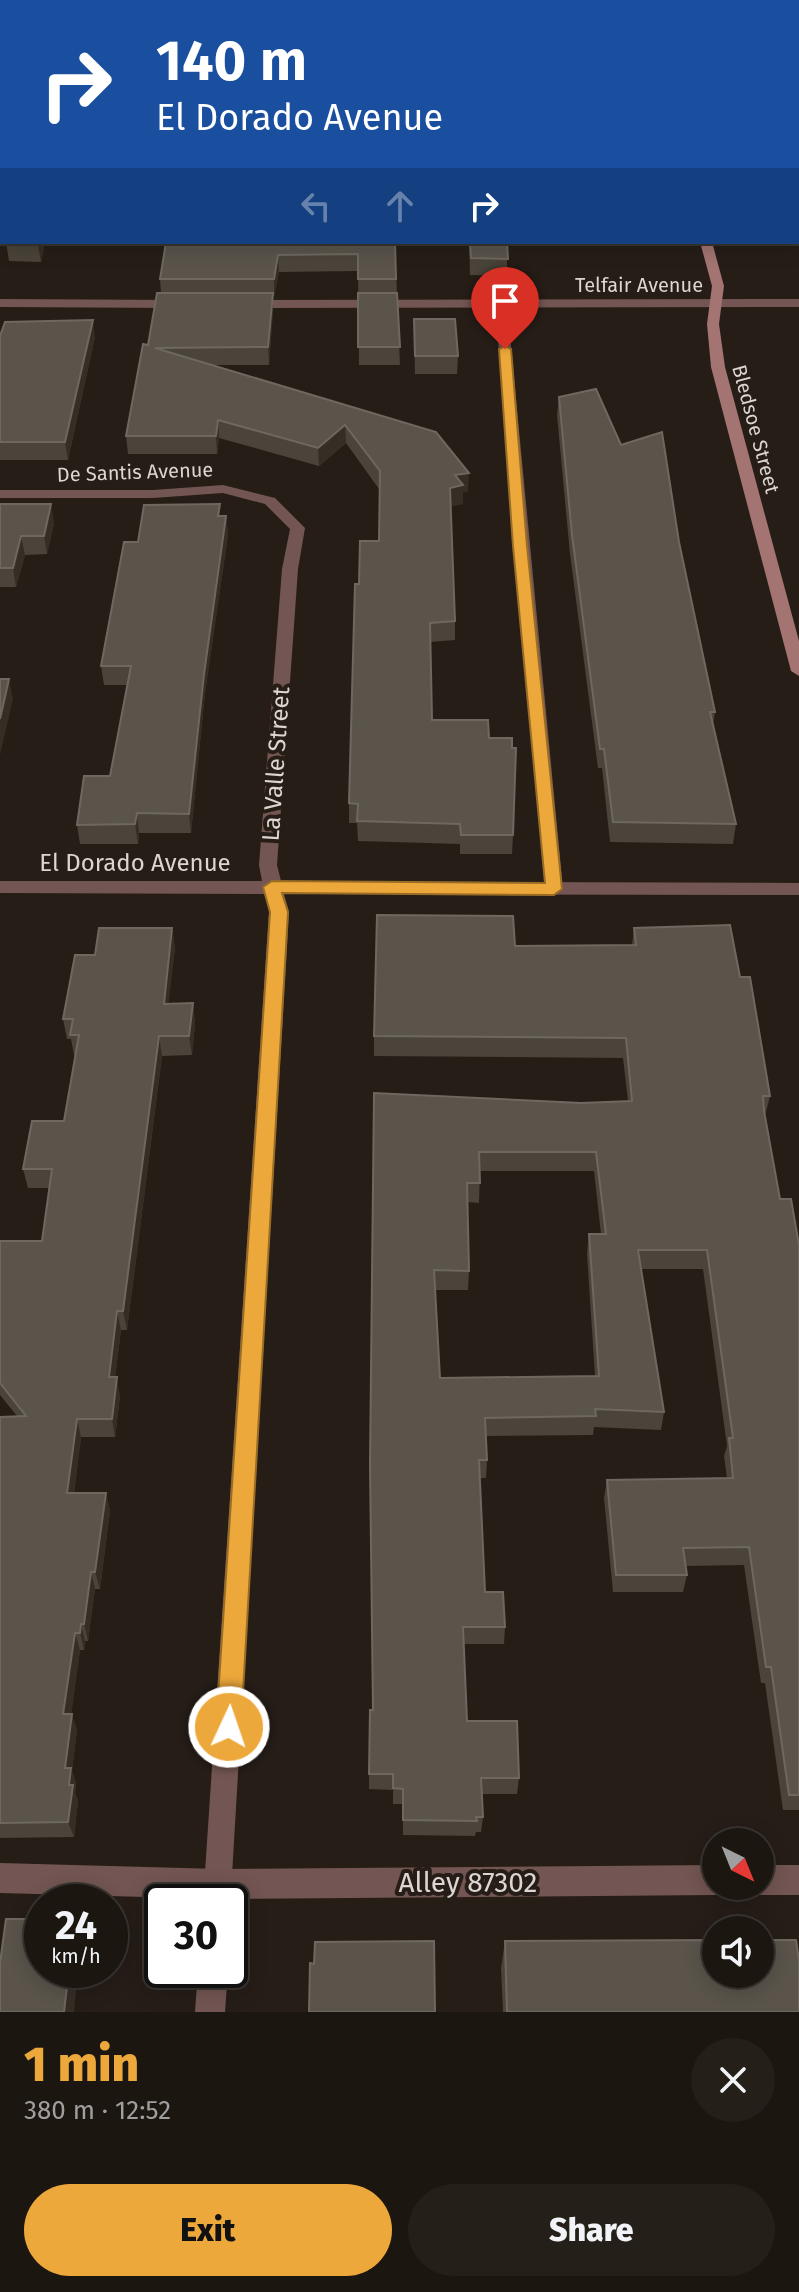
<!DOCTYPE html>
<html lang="en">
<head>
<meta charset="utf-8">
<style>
	:root { --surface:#1c1611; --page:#251f1a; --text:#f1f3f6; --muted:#a09f9f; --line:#3a3531; --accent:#eda83b }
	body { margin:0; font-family:"Fira Sans",sans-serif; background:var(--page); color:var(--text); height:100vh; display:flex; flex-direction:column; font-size:30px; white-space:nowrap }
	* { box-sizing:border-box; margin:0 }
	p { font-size:26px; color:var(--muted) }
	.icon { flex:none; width:44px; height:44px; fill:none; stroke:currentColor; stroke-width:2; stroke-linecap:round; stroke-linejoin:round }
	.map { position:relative; height:2012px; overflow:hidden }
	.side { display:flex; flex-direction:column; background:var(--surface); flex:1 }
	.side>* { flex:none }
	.guide { position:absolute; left:0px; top:0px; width:800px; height:244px; box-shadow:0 4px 20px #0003,0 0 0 2px var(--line); background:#1a4fa0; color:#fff; overflow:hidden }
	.needle { width:52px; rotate:137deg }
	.fabs { position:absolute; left:702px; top:1828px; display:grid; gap:16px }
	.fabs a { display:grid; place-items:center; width:72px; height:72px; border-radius:50%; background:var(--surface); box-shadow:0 4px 20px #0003,0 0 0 2px var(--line); font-size:40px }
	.speed { position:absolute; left:24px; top:1884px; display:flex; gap:16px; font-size:40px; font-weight:700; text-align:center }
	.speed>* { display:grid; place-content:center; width:104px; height:104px; border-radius:50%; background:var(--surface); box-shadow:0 4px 20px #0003,0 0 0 2px var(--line); line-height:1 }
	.speed small { font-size:20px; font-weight:400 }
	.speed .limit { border:4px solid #111; border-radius:12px; background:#fff; color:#111 }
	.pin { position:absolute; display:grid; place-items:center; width:68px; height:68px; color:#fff; margin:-82px -34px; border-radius:50% 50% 50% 0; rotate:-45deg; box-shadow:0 0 8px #0007 }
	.pin .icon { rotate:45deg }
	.me { position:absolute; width:88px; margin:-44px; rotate:3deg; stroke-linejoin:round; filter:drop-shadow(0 0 6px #0008) }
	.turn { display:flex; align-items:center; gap:28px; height:168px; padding:0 24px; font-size:36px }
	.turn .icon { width:104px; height:104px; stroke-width:2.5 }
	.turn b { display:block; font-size:56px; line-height:68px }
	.lanes { display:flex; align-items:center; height:76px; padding:0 24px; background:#0003; justify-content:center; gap:40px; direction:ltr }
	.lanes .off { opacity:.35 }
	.round { display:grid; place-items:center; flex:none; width:84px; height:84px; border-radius:42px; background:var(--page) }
	.head { display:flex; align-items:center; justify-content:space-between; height:136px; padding:0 24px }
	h1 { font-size:48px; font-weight:800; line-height:60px; color:var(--accent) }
	.cta { display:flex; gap:16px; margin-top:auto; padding:16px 24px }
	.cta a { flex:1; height:92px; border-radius:48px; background:var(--accent); color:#111; font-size:32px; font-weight:800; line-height:92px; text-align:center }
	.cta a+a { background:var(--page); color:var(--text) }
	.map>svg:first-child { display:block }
</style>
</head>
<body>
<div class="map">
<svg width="799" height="2012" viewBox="0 0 799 2012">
	<rect width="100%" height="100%" fill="#261d17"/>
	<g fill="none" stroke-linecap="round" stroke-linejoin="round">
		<g fill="#735653" fill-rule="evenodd">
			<rect x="798" y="51" width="1" height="6"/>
			<polygon points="501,301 507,305 563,889 554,895 545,889 495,305"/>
			<polygon points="0,1863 219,1869 716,1865 716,1886 728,1886 726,1890 716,1895 219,1899 0,1893"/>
			<polygon points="760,1865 799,1865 799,1895 760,1895 750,1890 748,1886 760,1886"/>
		</g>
		<g fill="#735653" fill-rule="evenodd">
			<polygon points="0,299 179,300 185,304 179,308 0,307"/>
			<polygon points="799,299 799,307 247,308 241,304 247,300"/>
			<polygon points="223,485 275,498 305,528 298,569 277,865 281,881 799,883 799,895 284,894 289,912 230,1909 230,1902 203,1902 269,912 265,894 0,893 0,881 262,881 259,865 282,569 290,529 265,504 223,493 153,498 0,498 0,490 153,490"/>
			<polygon points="198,1970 228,1970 225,2012 195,2012"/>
		</g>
		<g fill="#a37471" fill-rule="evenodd">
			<rect x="622" y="0" width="10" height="2"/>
			<polygon points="700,242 712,242 724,286 719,324 725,367 799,641 799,676 791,671 711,367 707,324 712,286"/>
		</g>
	</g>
	<g fill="#4a443a" fill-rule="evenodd">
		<polygon points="0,0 2,2 2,180 0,180"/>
		<polygon points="369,0 551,0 549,2 371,2"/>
		<polygon points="673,0 769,0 769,2 672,2"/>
		<polygon points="798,107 799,107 799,217 798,214"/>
		<polygon points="6,242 45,242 41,262 9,261"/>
		<polygon points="166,242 454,242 454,246 395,246 400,365 359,365 358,271 279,272 274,296 273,296 273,310 269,365 214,365 436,432 468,491 463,492 463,504 450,506 455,621 455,640 430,642 432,720 489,738 513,835 512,854 460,854 460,844 358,841 357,823 349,823 349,803 359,584 379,541 379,489 346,443 319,466 219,438 217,454 128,454 126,436 161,293 160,279"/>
		<polygon points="469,242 507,242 507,276 470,275"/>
		<polygon points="414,319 458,356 457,374 415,374"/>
		<polygon points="0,336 95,337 68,460 0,460"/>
		<polygon points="559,397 621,445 679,542 715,712 713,725 736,824 733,844 610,842 602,768 598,768 570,554 557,415"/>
		<polygon points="0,504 54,523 47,554 25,555 16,587 0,587"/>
		<polygon points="221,516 226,516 228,535 205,693 191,833 139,833 138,844 80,844 77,825 110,776 127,685 104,685 101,666 138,542"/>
		<polygon points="172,928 175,948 168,1004 193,1003 195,1023 192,1055 162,1056 127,1330 121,1330 115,1377 120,1396 115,1437 81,1437 74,1493 106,1493 110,1511 100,1589 95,1589 88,1641 85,1641 84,1650 80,1650 71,1714 77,1730 72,1771 76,1783 75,1793 78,1801 74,1837 0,1838 0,1417 17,1416 0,1395 0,1241 42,1241 49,1188 28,1188 23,1169 64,1121 76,1055 74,1055 71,1039 67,1039 63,1019 95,955"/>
		<path d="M 634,928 L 740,977 L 770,1096 L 765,1116 L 780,1199 L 799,1245 L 799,1810 L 783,1810 L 765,1683 L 761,1683 L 744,1565 L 686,1566 L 687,1575 L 683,1592 L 613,1592 L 604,1498 L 607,1480 L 727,1478 L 724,1456 L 727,1446 L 703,1269 L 641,1269 L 664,1412 L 661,1430 L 594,1427 L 593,1435 L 486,1436 L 487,1460 L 486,1478 L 480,1478 L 485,1592 L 505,1627 L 504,1644 L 464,1644 L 467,1721 L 519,1778 L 517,1794 L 482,1794 L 483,1817 L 481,1832 L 476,1832 L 475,1836 L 403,1835 L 403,1804 L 393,1804 L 393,1790 L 369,1789 L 369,1774 L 373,1710 L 374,1093 L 581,1103 L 628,1101 L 623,1058 L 374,1056 L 374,1036 L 515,946 L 632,945 ZM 480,1171 L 594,1171 L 601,1234 L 589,1234 L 587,1253 L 595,1376 L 440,1378 L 435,1290 L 468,1290 L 469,1271 L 467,1202 L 479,1203 Z"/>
		<polygon points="505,1941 799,2012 503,2012 501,1968"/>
	</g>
	<g fill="#352e25">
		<polygon points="540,0 551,0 549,2 538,2"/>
		<polygon points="39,242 45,242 41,262 38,245"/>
		<polygon points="278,255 279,272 274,296 274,279"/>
		<polygon points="273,293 273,310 269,365 268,347"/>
		<polygon points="93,320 95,337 68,460 65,442"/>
		<polygon points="218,420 219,438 217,454 216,436"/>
		<polygon points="345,425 346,443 319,466 318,448"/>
		<polygon points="469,473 468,491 463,492 463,504 449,507 450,488 455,475"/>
		<polygon points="51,504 54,523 47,554 44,536"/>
		<polygon points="226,516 228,535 205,693 191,833 189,814 204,674"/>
		<polygon points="21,536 25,555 16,587 13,568"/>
		<polygon points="9,679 13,699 0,755 0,719"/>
		<polygon points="137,813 139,833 138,844 135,824"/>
		<polygon points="172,928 175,948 166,1023 164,1004"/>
		<polygon points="193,1003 195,1023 192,1055 189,1036"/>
		<polygon points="159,1036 162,1056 127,1330 123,1311"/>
		<polygon points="117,1311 121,1330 113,1396 109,1377"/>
		<polygon points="117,1377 120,1396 115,1437 112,1419"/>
		<polygon points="77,1419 81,1437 72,1511 67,1493"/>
		<polygon points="106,1493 110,1511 100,1589 95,1572"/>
		<polygon points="91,1572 95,1589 88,1641 84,1624"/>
		<polygon points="81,1624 85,1641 84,1650 80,1633"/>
		<polygon points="75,1633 80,1650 69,1730 63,1714"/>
		<polygon points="72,1714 77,1730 72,1771 76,1783 75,1793 78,1801 74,1837 68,1822 69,1785 65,1768"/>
		<polygon points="69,1970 78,1970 74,2012 64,2012"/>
	</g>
	<g fill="#5a544b" stroke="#6e6860" stroke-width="2" fill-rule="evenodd">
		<polygon points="0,0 218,0 235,2 2,2 2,9 0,9"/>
		<polygon points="380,0 540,0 538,2 382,2"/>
		<rect x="0" y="19" width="2" height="145"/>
		<polygon points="798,107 799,107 799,194 798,191"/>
		<polygon points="6,242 39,242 38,245 6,245"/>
		<polygon points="166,242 395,242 396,279 358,279 358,254 278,255 274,279 160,279"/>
		<polygon points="470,242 507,242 508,259 471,258"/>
		<polygon points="157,293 273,293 268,347 155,348 436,432 469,473 455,475 463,485 450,488 455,621 430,623 432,720 488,720 489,738 512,738 512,748 516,748 513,835 461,835 460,824 357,821 358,804 349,803 355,584 359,584 360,541 379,541 380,471 345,425 318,448 218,420 216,436 126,436 143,344 148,345"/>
		<polygon points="358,293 397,293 400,347 358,347"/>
		<polygon points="414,319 455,319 458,356 415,356"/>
		<polygon points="93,320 65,442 0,442 0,336 5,322"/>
		<polygon points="596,389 621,445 662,432 679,542 715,712 710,712 736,824 613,822 604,749 600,749 572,535 559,397"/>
		<polygon points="0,504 51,504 44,536 21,536 13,568 0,568"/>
		<polygon points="220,504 218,516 226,516 204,674 189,814 137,813 135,824 77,825 84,776 110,776 131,666 101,666 124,542 138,542 144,505"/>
		<polygon points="0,679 9,679 0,719"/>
		<path d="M 377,915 L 513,916 L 515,946 L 636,945 L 634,928 L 730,925 L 740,977 L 750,977 L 770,1096 L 763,1096 L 764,1111 L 780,1199 L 791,1199 L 799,1245 L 799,1795 L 789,1795 L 771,1667 L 766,1667 L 749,1547 L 683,1548 L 687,1575 L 616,1575 L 607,1480 L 733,1478 L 729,1438 L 733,1438 L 707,1250 L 638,1250 L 664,1412 L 595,1409 L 596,1416 L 485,1418 L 487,1460 L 479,1460 L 485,1592 L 503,1592 L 505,1627 L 463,1627 L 467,1721 L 517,1721 L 519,1778 L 481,1778 L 483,1817 L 476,1817 L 477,1821 L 403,1820 L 403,1789 L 393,1788 L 393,1774 L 369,1774 L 370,1710 L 373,1710 L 370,1464 L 374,1093 L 581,1103 L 632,1101 L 626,1038 L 374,1036 ZM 479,1152 L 596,1152 L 606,1234 L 589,1234 L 599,1376 L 440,1378 L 434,1270 L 469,1271 L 467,1183 L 480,1183 Z"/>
		<polygon points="99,928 172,928 164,1004 193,1003 189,1036 159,1036 123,1311 117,1311 109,1377 117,1377 112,1419 77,1419 67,1493 106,1493 95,1572 91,1572 84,1624 81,1624 80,1633 75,1633 63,1714 72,1714 65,1768 71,1768 69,1785 73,1785 68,1822 0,1823 0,1417 26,1416 0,1383 0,1241 42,1241 52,1169 23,1169 32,1121 64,1121 79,1035 70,1035 73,1019 63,1019 75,955 95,955"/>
		<polygon points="6,1919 42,1919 42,1970 69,1970 64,2012 0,2012 0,1963"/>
		<polygon points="716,1940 716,1974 760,1974 760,1940 796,1940 799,1960 799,2012 507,2012 505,1941"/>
		<polygon points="434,1941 435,2012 309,2012 310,1963 314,1964 315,1942"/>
	</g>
	<polygon fill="#eda83b" stroke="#9a6d26" stroke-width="2" points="505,346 511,349 527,546 562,889 554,895 282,893 288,912 241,1727 238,1736 229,1739 220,1736 216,1727 270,912 263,887 272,881 545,883 513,546 499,349"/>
	<g text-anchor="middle" stroke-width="8" stroke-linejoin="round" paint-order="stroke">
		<g font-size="20" fill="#dcd5d1" stroke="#261d17">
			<text x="639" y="292">Telfair Avenue</text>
			<text transform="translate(756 429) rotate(75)" y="7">Bledsoe Street</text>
			<text transform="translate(135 472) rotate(-2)" y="7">De Santis Avenue</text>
		</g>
		<g font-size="24" fill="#dcd5d1" stroke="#261d17">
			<text transform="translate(276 764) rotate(-86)" y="8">La Valle Street</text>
			<text x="135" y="871">El Dorado Avenue</text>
		</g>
		<g font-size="28" fill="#dcd5d1" stroke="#261d17">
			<text x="468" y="1892">Alley 87302</text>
		</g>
	</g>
</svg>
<div class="fabs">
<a><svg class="needle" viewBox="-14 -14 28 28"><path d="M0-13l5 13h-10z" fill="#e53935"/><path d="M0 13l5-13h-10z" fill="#a09f9f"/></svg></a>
<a><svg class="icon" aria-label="sound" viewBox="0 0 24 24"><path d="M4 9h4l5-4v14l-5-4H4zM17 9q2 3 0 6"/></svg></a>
</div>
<div class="speed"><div>24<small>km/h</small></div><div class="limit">30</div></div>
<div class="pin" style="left:505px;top:349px;background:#d93025"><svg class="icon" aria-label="arrive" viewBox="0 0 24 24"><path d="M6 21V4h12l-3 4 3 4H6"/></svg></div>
<svg class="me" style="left:229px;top:1727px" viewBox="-20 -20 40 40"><circle r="17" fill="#eda83b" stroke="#fff" stroke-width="3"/><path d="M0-11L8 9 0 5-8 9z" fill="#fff"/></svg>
<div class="guide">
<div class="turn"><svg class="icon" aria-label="right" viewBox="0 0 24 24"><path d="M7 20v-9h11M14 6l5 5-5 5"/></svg><div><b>140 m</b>El Dorado Avenue</div></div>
<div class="lanes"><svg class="icon off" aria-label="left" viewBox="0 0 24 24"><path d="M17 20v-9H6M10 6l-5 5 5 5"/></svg><svg class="icon off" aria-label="ahead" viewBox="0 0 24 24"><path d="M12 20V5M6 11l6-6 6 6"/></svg><svg class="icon" aria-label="right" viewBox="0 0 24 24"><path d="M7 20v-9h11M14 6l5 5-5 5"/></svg></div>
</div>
</div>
<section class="side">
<div class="head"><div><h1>1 min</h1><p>380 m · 12:52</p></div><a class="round"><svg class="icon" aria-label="close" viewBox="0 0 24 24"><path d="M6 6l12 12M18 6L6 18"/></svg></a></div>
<div class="cta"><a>Exit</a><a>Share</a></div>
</section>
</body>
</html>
